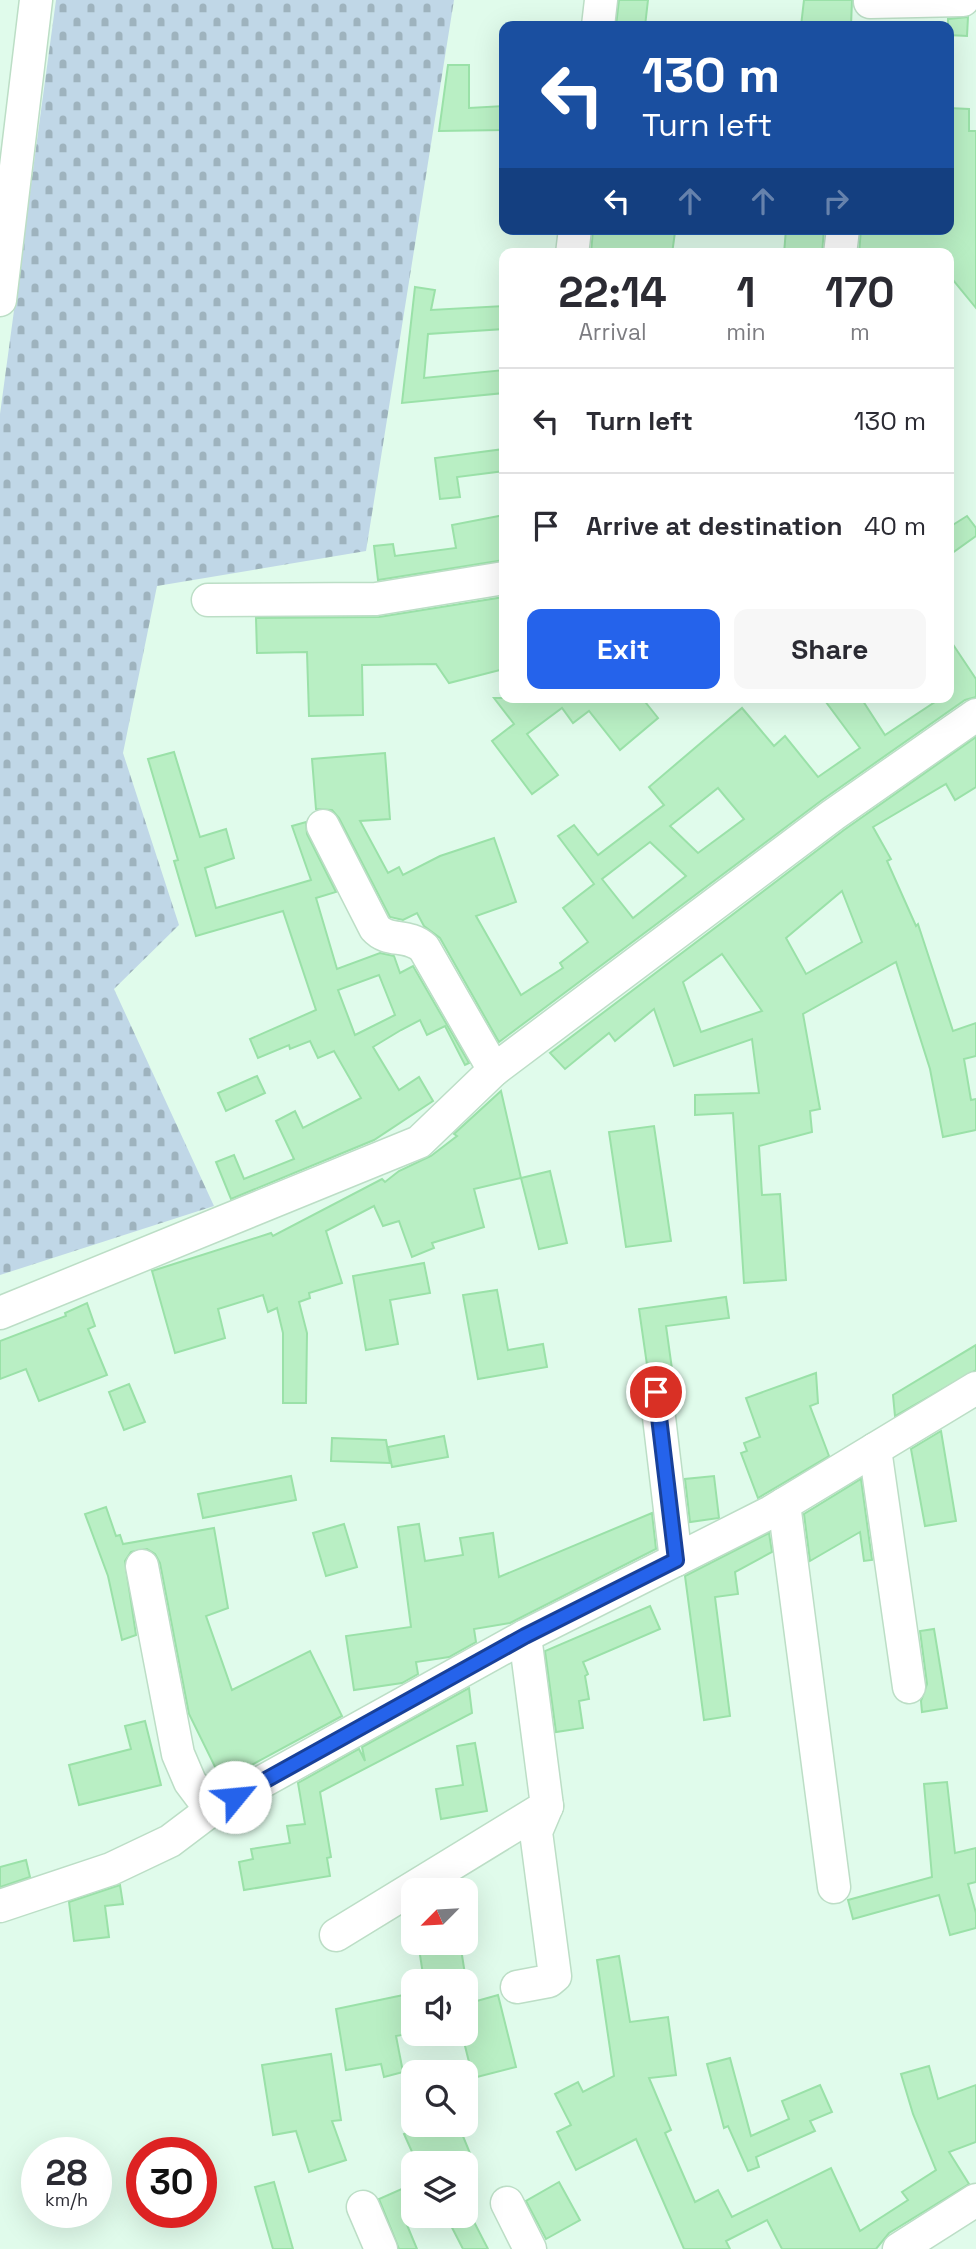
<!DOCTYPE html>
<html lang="en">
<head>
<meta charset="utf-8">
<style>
	:root { --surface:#fff; --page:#f7f7f7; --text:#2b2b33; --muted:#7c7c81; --line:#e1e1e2; --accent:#2563eb }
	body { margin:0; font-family:"Space Grotesk",sans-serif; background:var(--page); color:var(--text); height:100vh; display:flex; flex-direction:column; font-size:26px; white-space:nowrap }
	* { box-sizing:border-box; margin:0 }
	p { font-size:23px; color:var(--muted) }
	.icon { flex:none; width:38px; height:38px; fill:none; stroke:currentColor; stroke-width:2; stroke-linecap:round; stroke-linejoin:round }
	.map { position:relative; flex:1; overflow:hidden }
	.drawer { position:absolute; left:499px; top:248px; width:455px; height:455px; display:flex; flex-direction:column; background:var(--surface); border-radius:14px; box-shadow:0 7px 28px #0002 }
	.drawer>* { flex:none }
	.hud { position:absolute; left:499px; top:21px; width:455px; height:214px; border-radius:14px; box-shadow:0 7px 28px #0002; background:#1a4fa0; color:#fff; overflow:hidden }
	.needle { width:46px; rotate:246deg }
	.controls { position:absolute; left:401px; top:1878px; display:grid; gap:14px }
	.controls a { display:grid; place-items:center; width:77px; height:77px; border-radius:14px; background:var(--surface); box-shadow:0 7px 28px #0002; font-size:35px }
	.speed { position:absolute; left:21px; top:2137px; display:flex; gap:14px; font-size:35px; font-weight:700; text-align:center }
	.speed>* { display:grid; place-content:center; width:91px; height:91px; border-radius:50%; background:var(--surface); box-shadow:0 7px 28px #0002; line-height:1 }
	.speed small { font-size:18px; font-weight:400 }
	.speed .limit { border:10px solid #d22; background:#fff; color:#111 }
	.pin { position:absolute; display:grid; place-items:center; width:60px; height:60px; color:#fff; margin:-30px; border:4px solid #fff; border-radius:50%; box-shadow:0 2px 7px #0007 }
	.me { position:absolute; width:77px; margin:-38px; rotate:62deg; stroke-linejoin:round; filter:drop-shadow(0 0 5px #0008) }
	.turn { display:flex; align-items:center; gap:24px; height:147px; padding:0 28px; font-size:32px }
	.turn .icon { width:91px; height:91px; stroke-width:2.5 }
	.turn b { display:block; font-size:49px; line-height:60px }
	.lanes { display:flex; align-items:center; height:66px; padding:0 28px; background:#0003; justify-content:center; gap:35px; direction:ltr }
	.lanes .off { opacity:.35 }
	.eta { display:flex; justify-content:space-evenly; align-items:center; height:119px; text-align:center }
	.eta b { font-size:42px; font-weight:700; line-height:49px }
	.primary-button { display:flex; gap:14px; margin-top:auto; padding:14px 28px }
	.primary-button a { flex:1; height:80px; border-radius:14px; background:var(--accent); color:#fff; font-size:28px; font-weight:700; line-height:80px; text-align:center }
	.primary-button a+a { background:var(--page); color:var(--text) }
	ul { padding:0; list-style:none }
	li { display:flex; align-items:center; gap:21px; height:105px; padding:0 28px; border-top:2px solid var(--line) }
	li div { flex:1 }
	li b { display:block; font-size:26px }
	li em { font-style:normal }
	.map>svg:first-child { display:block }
</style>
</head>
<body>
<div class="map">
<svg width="976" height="2249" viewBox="0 0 976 2249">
	<defs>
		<pattern id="cemetery-stones" width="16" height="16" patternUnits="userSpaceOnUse" patternTransform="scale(1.75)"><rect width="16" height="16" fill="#c0d7e7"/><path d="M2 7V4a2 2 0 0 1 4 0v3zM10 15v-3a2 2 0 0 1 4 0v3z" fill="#9eb3be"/></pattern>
	</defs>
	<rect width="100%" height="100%" fill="#e0fbeb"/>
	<polygon fill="url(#cemetery-stones)" points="56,0 454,0 366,551 157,586 123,753 179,925 114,989 214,1206 0,1275 0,414"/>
	<g fill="#b9efc4" stroke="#9ae1a8" stroke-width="2" fill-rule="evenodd">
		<polygon points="619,0 648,0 645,26 616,26"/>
		<polygon points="804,0 852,0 851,26 801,26"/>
		<polygon points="968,17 967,36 948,35 948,19"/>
		<polygon points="448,65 469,65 469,108 504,106 504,130 439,131"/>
		<polygon points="948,108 969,109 969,131 976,131 976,308 948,274 948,254 859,254 861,229 948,229"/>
		<polygon points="593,229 675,232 672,254 591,254"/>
		<polygon points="786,229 824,229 822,254 784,254"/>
		<polygon points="415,287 435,290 431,310 504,306 504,329 428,334 424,378 504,370 504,393 402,403"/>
		<polygon points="504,449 504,471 457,477 460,497 440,499 435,458"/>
		<polygon points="504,515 504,560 378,580 374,546 393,544 395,556 456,548 452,525"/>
		<polygon points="967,516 976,528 976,536 948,556 948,528"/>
		<polygon points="504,597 504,669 449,683 436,664 362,665 363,715 309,716 307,652 257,653 256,618 379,617"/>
		<path d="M 948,637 L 976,679 L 976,697 L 965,700 L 822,800 L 499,1042 L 440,938 L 424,926 L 417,913 L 403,920 L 390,917 L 339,818 L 332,810 L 316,809 L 312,759 L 385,753 L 390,819 L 360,821 L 388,873 L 399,867 L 403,875 L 440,856 L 494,838 L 516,902 L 476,916 L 521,995 L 563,968 L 560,963 L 588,942 L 563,908 L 594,884 L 558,836 L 574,825 L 598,855 L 664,805 L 649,787 L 742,708 L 774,746 L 785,736 L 818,777 L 860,748 L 823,698 L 861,698 L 885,735 L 941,698 L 948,698 ZM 718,788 L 744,819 L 698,853 L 670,826 ZM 650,842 L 686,876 L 633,918 L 602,879 Z"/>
		<polygon points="494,698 642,698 658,718 620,750 589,711 573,723 562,708 527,734 558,775 532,794 492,741 514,724"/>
		<path d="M 976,737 L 976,787 L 955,800 L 946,784 L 873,827 L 891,859 L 887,861 L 916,926 L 918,924 L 953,1031 L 976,1023 L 976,1056 L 964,1059 L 971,1100 L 976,1099 L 976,1130 L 943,1137 L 930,1069 L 896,962 L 803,1014 L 820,1109 L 810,1111 L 812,1132 L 759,1146 L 762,1195 L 780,1194 L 786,1280 L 744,1283 L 733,1113 L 695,1115 L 695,1095 L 759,1093 L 752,1039 L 674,1066 L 654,1009 L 615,1041 L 609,1033 L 565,1069 L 550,1053 L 844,830 ZM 842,891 L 862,942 L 806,974 L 786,938 ZM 722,954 L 762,1011 L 701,1032 L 683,982 Z"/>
		<path d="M 174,752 L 200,837 L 226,829 L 234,858 L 205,868 L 216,908 L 311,880 L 292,826 L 306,822 L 307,834 L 336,892 L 316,898 L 337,969 L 380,953 L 394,956 L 400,973 L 413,966 L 469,1063 L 465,1065 L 445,1026 L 427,1035 L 420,1020 L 401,1030 L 373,1047 L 399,1090 L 419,1077 L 433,1101 L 374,1140 L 231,1199 L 216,1162 L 234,1155 L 244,1179 L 294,1159 L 276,1121 L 295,1111 L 303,1128 L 361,1098 L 334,1051 L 318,1058 L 310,1041 L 290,1049 L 289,1045 L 258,1058 L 250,1039 L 316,1010 L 283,911 L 196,936 L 174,861 L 178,860 L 148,759 ZM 379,975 L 395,1015 L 355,1035 L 338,990 Z"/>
		<polygon points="257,1076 265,1093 226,1111 218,1093"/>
		<polygon points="501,1091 521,1178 474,1189 484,1227 432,1243 434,1248 412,1257 399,1221 383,1226 374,1206 326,1231 342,1283 309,1293 310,1298 299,1302 307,1333 306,1403 283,1403 283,1333 277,1308 268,1312 263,1295 218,1309 225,1338 175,1353 152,1271 271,1233 273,1236 382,1179 385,1182 399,1171 431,1156 457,1136 454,1134"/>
		<polygon points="654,1126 671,1241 626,1247 609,1132"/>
		<polygon points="550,1171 567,1243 539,1249 521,1178"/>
		<polygon points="424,1263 430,1293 390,1300 398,1344 366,1350 353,1276"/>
		<polygon points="497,1290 508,1350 543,1344 547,1367 478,1379 463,1295"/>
		<polygon points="726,1297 729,1318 666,1326 672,1369 648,1372 639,1309"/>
		<polygon points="87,1303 95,1326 88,1329 107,1375 39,1401 26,1369 0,1379 0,1341 66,1316 65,1313"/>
		<polygon points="976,1345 976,1370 895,1416 893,1395"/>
		<polygon points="816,1373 818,1403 810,1406 829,1456 758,1498 741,1453 747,1451 744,1443 760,1437 746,1398"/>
		<polygon points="129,1384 145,1422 124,1430 109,1392"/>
		<polygon points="941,1431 956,1521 925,1526 911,1449"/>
		<polygon points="444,1436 448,1457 392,1467 388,1447"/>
		<polygon points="332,1438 386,1440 390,1463 331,1461"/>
		<polygon points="291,1476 296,1500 203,1518 198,1494"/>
		<polygon points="714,1476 719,1518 690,1522 685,1479"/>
		<polygon points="861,1479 872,1560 864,1561 860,1532 810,1561 804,1514"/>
		<polygon points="106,1507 116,1536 120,1535 123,1544 214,1528 228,1608 206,1616 232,1690 310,1651 342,1716 222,1781 189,1714 160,1563 155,1554 147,1549 131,1552 125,1561 136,1635 122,1640 108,1576 85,1514"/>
		<polygon points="652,1513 656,1549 510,1623 474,1629 476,1642 449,1657 416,1662 418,1674 402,1683 354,1690 346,1636 411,1627 398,1527 419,1524 425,1561 463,1555 460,1538 493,1533 499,1577"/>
		<polygon points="344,1524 357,1567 326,1576 313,1533"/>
		<polygon points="769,1533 772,1552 735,1572 738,1594 715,1597 730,1716 704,1720 685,1576"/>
		<polygon points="650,1606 660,1629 583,1662 588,1674 585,1676 589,1699 579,1701 583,1728 556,1732 545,1651"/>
		<polygon points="934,1629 947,1708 922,1712 921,1701 927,1684 920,1631"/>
		<polygon points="469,1688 472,1713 320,1792 331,1857 327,1858 330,1876 244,1890 239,1862 253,1859 251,1849 290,1843 287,1826 305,1824 298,1783 359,1749 365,1761 362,1747"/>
		<polygon points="145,1721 161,1785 79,1805 69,1765 131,1749 125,1726"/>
		<polygon points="475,1743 487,1811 441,1819 436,1789 463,1785 457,1746"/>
		<polygon points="947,1782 955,1853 976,1848 976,1882 968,1884 976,1913 976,1928 950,1935 939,1895 853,1919 848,1900 932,1877 924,1784"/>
		<polygon points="26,1860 30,1877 0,1887 0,1867"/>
		<polygon points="120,1885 123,1904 105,1906 109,1937 74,1941 69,1902"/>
		<polygon points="418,1942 460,1942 466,1981 424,1981"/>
		<polygon points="619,1956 630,2022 668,2017 676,2075 649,2078 671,2130 665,2133 695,2202 718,2190 732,2217 831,2168 860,2231 908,2200 902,2192 936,2170 913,2114 901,2074 929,2066 938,2099 976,2085 976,2142 949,2152 969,2184 889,2233 876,2249 782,2249 767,2220 726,2241 730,2249 684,2249 636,2139 576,2170 557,2132 571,2125 555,2094 578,2082 583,2092 614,2076 597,1960"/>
		<polygon points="413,1993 413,2033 396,2036 403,2072 384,2077 381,2064 346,2070 336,2009"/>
		<polygon points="498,1995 516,2067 473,2078 462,2034 466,2034 466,2004"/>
		<polygon points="331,2054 341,2120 332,2121 346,2160 309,2172 296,2131 273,2135 262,2065"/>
		<polygon points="730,2058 751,2136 789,2119 782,2101 820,2085 832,2112 810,2121 815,2131 756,2157 759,2167 748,2171 728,2126 724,2128 707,2064"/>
		<polygon points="426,2124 458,2124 474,2163 417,2163 404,2134"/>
		<polygon points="274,2182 293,2249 273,2249 255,2187"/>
		<polygon points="559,2182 580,2220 546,2239 526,2201"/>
		<polygon points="413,2184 413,2223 407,2225 417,2249 399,2249 379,2199"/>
		<polygon points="446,2216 471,2216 488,2249 463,2249"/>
	</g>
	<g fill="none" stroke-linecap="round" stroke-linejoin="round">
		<g stroke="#bcdec6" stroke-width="35">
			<g id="minor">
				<polyline points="870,2 963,0"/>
				<polyline points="598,26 601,0"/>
				<polyline points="572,254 575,229"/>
				<polyline points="840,254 843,229"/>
				<polyline points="0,300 36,0"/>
				<polyline points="208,600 376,599 504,578"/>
				<path d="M 323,826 L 375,928 C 388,943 408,933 424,948 L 494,1070"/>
				<polyline points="0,1313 419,1142 494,1070 833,815 976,715"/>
				<polyline points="656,1392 676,1560"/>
				<polyline points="875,1449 909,1687"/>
				<polyline points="784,1504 834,1887"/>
				<polyline points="211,1810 525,1636 771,1512 976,1388"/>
				<polyline points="0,1906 111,1869 170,1841 211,1810 190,1782 178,1754 142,1566"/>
				<polyline points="336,1935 547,1806 525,1636"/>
				<polyline points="517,1987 549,1981 555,1976 536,1832 547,1806"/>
				<polyline points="507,2203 530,2249"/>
				<polyline points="363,2207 381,2249"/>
				<polyline points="899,2249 976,2200"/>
			</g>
		</g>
		<use href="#minor" stroke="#fff" stroke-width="32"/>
	</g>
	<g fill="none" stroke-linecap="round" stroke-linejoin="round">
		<g stroke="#184099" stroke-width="18">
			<polyline id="route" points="235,1797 525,1636 676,1560 656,1392"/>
		</g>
		<use href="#route" stroke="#2563eb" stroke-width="12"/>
	</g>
</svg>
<div class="controls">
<a><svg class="needle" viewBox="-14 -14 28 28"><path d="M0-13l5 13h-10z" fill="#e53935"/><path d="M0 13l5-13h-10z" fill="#7c7c81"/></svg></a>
<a><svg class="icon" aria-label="sound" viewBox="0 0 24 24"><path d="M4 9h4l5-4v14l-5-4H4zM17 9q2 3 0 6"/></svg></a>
<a><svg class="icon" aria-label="search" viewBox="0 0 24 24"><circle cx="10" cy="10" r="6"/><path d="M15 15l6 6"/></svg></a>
<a><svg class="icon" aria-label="layers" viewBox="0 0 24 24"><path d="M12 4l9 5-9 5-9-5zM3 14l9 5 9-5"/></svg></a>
</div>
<div class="speed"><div>28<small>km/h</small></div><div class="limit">30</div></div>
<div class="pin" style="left:656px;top:1392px;background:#d93025"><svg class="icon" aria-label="arrive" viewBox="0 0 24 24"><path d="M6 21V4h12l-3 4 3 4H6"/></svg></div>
<svg class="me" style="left:235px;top:1797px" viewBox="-20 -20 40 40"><circle r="19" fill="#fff"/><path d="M0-13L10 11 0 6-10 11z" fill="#2563eb"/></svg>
<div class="hud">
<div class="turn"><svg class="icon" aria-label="left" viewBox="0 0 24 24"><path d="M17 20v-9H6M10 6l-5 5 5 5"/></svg><div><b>130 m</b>Turn left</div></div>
<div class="lanes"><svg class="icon" aria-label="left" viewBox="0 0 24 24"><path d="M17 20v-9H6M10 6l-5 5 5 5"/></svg><svg class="icon off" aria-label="ahead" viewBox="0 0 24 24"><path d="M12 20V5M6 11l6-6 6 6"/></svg><svg class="icon off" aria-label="ahead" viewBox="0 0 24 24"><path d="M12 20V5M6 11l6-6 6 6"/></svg><svg class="icon off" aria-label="right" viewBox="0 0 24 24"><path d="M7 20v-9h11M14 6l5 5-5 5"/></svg></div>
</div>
<section class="drawer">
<div class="eta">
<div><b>22:14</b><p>Arrival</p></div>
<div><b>1</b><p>min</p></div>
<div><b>170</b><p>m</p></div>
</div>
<ul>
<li><svg class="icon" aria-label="left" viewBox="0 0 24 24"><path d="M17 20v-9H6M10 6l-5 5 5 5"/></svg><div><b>Turn left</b></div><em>130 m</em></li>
<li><svg class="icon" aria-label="arrive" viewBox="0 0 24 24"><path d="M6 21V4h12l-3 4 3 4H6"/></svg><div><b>Arrive at destination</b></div><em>40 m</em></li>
</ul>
<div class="primary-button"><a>Exit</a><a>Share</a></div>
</section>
</div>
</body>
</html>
